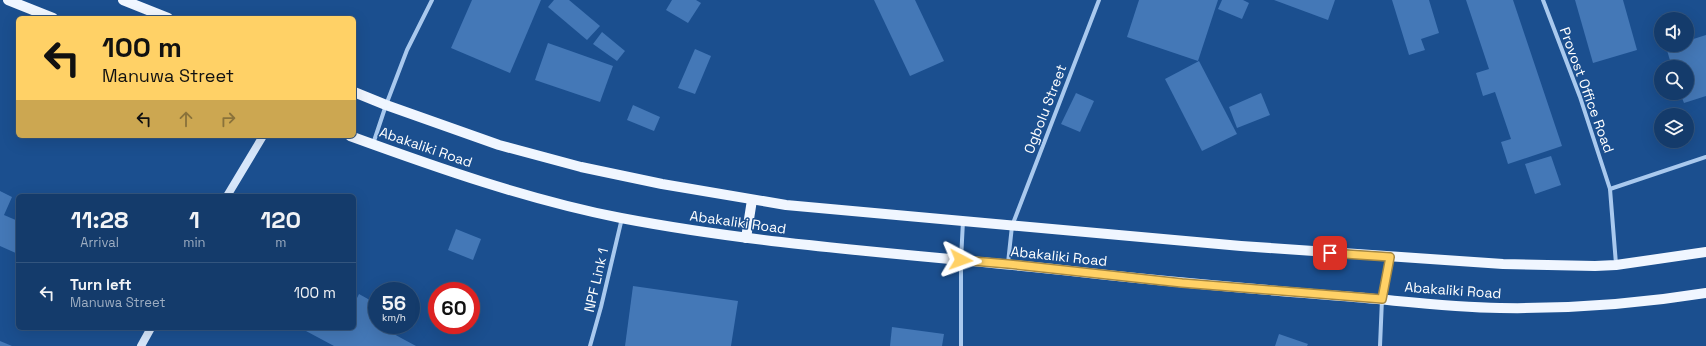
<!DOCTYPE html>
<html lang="en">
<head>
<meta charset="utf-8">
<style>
	:root { --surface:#143b6b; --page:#1d4271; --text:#f1f3f6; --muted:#9dadc1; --line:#33557e }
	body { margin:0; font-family:"Space Grotesk",sans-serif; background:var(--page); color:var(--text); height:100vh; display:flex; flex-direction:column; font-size:15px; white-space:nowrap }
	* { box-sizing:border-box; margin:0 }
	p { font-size:13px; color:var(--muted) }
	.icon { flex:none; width:22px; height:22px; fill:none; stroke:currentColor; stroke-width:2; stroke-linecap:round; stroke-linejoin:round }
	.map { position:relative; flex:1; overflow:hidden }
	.panel { position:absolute; left:16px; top:194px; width:340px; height:136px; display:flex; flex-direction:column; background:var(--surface); border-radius:6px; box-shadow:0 4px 16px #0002,0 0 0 1px var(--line) }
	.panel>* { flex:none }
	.guide { position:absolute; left:16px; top:16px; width:340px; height:122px; border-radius:6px; box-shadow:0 4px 16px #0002,0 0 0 1px var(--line); background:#ffd166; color:#111; overflow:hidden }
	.fabs { position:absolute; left:1654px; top:12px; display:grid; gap:8px }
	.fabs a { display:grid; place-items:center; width:40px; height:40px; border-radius:50%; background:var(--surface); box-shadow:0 4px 16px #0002,0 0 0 1px var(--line); font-size:20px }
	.speed { position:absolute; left:368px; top:282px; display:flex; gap:8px; font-size:20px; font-weight:700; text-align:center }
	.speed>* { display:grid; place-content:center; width:52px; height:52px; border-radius:50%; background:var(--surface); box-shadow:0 4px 16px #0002,0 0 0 1px var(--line); line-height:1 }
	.speed small { font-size:10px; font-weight:400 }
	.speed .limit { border:6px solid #d22; background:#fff; color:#111 }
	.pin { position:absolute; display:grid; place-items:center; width:34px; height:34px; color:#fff; margin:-17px; border-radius:8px; box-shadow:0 2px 6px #0006 }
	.me { position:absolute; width:44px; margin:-22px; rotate:94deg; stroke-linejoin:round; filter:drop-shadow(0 0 3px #0008) }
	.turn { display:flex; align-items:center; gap:14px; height:84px; padding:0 20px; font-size:18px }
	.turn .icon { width:52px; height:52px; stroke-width:2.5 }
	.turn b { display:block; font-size:28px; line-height:34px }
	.lanes { display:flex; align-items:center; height:38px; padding:0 20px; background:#0003; justify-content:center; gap:20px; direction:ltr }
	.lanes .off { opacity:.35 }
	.eta { display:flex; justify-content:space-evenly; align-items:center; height:68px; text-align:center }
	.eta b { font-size:24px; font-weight:700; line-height:28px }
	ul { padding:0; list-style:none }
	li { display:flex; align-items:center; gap:12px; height:60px; padding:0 20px; border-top:1px solid var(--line) }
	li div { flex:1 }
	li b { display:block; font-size:15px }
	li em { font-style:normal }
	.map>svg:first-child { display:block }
</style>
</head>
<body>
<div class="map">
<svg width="1706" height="346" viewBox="0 0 1706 346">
	<rect width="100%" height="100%" fill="#1b4f8f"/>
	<g fill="#4478b7">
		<polygon points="472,0 541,0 510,73 451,48"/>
		<polygon points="554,0 569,0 600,26 587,40 548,7"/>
		<polygon points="672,0 696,0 701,3 688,23 666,10"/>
		<polygon points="874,0 915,0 944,61 910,76"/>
		<polygon points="1139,0 1218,0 1198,61 1127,37"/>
		<polygon points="1222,0 1243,0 1249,3 1242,19 1218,9"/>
		<polygon points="1274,0 1335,0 1328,20"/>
		<polygon points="1392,0 1429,0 1439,33 1421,39 1425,50 1409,55"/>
		<polygon points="1466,0 1513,0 1562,146 1508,164 1501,142 1511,139 1495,92 1483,96 1476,73 1489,69"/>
		<polygon points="1575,0 1623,0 1637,50 1593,63"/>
		<polygon points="602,32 625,51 617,61 593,44"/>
		<polygon points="1706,35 1706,96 1684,103 1680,93 1687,93 1687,67 1672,67 1666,47 1672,45 1687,45 1687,41"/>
		<polygon points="548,43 613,66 600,102 535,80"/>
		<polygon points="695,49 711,56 695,94 678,88"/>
		<polygon points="1199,61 1237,134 1202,151 1165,79"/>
		<polygon points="1076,93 1094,101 1080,132 1061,124"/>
		<polygon points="1261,93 1270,115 1237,128 1229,107"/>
		<polygon points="633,105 660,117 654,131 627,120"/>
		<polygon points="1551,156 1561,185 1535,194 1525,164"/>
		<polygon points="0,191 12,197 4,215 18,221 18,254 0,246"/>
		<polygon points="456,229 481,239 473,260 448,250"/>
		<polygon points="633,286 738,301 731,346 625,346"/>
		<polygon points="359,294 377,304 377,325 416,346 334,346 306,331 308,328 354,328 354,304"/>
		<polygon points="892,327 944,334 942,346 890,346"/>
		<polygon points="1279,334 1308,344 1307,346 1275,346"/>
		<polygon points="0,341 12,346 0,346"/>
	</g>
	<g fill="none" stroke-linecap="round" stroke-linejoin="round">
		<g stroke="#a9c9ee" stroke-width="4">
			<polyline points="1543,0 1580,97 1610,189 1616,264"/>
			<polyline points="373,144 386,105 407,50 432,0"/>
			<polyline points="1610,189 1706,157"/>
			<polyline points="1008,263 1012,226 1099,0"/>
			<polyline points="590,346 601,307 622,218"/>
			<polyline points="961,346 961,260 963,221"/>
			<polyline points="1380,346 1382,299 1390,257"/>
		</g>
		<g stroke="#d6e6fa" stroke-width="8">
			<polyline points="227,196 263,136"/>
			<polyline points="141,346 151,328"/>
		</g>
		<g stroke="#f0f6ff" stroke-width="10">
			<polyline points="8,0 53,18"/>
			<polyline points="123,0 168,18"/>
			<polyline points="354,92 386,105 499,145 581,167 662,184 786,205 1241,246 1503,264 1595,266 1616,265 1706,252"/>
			<path d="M 350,136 C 438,168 529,200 621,218 C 773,247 927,255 1080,272 C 1167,282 1254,289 1341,296 C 1394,300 1447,307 1500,308 C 1569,309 1638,304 1706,293"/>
			<polyline points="746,238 752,200"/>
		</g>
	</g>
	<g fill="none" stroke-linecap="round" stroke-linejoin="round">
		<g stroke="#a68842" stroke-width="10">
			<polyline id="route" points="961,260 1008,264 1182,283 1382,299 1390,257 1330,253"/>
		</g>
		<use href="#route" stroke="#ffd166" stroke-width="7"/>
	</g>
	<g text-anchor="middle" stroke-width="3" stroke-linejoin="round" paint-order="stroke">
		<g font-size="14" fill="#fff" stroke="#1b4f8f">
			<text transform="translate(1587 90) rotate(70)" y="5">Provost Office Road</text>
			<text transform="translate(1045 109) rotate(-69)" y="5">Ogbolu Street</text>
			<text transform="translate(426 147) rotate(19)" y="5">Abakaliki Road</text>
			<text transform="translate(738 222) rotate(8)" y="5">Abakaliki Road</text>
			<text transform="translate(1059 256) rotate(6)" y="5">Abakaliki Road</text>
			<text transform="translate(596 280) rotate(-77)" y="5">NPF Link 1</text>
			<text transform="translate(1453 290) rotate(4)" y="5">Abakaliki Road</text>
		</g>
	</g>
</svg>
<div class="fabs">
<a><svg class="icon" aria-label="sound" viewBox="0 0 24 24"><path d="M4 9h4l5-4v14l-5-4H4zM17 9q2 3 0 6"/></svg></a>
<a><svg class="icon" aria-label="search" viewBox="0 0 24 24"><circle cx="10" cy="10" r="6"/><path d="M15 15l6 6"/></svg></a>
<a><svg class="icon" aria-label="layers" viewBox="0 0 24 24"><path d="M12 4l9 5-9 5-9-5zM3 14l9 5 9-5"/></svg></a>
</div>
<div class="speed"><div>56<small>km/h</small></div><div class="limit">60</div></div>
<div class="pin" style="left:1330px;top:253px;background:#d93025"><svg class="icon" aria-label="arrive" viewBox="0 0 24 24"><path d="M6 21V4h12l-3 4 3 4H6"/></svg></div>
<svg class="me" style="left:961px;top:260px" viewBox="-20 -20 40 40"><path d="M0-17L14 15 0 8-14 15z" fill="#ffd166" stroke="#fff" stroke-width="4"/></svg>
<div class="guide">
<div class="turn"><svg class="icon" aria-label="left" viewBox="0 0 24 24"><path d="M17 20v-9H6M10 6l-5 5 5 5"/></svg><div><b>100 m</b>Manuwa Street</div></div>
<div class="lanes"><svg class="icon" aria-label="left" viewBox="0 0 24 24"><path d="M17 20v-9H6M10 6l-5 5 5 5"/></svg><svg class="icon off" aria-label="ahead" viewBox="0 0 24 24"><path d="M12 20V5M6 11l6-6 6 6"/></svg><svg class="icon off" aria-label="right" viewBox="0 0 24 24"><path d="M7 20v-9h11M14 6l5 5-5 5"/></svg></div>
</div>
<section class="panel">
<div class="eta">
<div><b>11:28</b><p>Arrival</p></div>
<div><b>1</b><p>min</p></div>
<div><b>120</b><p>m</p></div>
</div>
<ul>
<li><svg class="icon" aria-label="left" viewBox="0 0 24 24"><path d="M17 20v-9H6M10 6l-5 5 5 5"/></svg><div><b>Turn left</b><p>Manuwa Street</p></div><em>100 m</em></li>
</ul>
</section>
</div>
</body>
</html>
